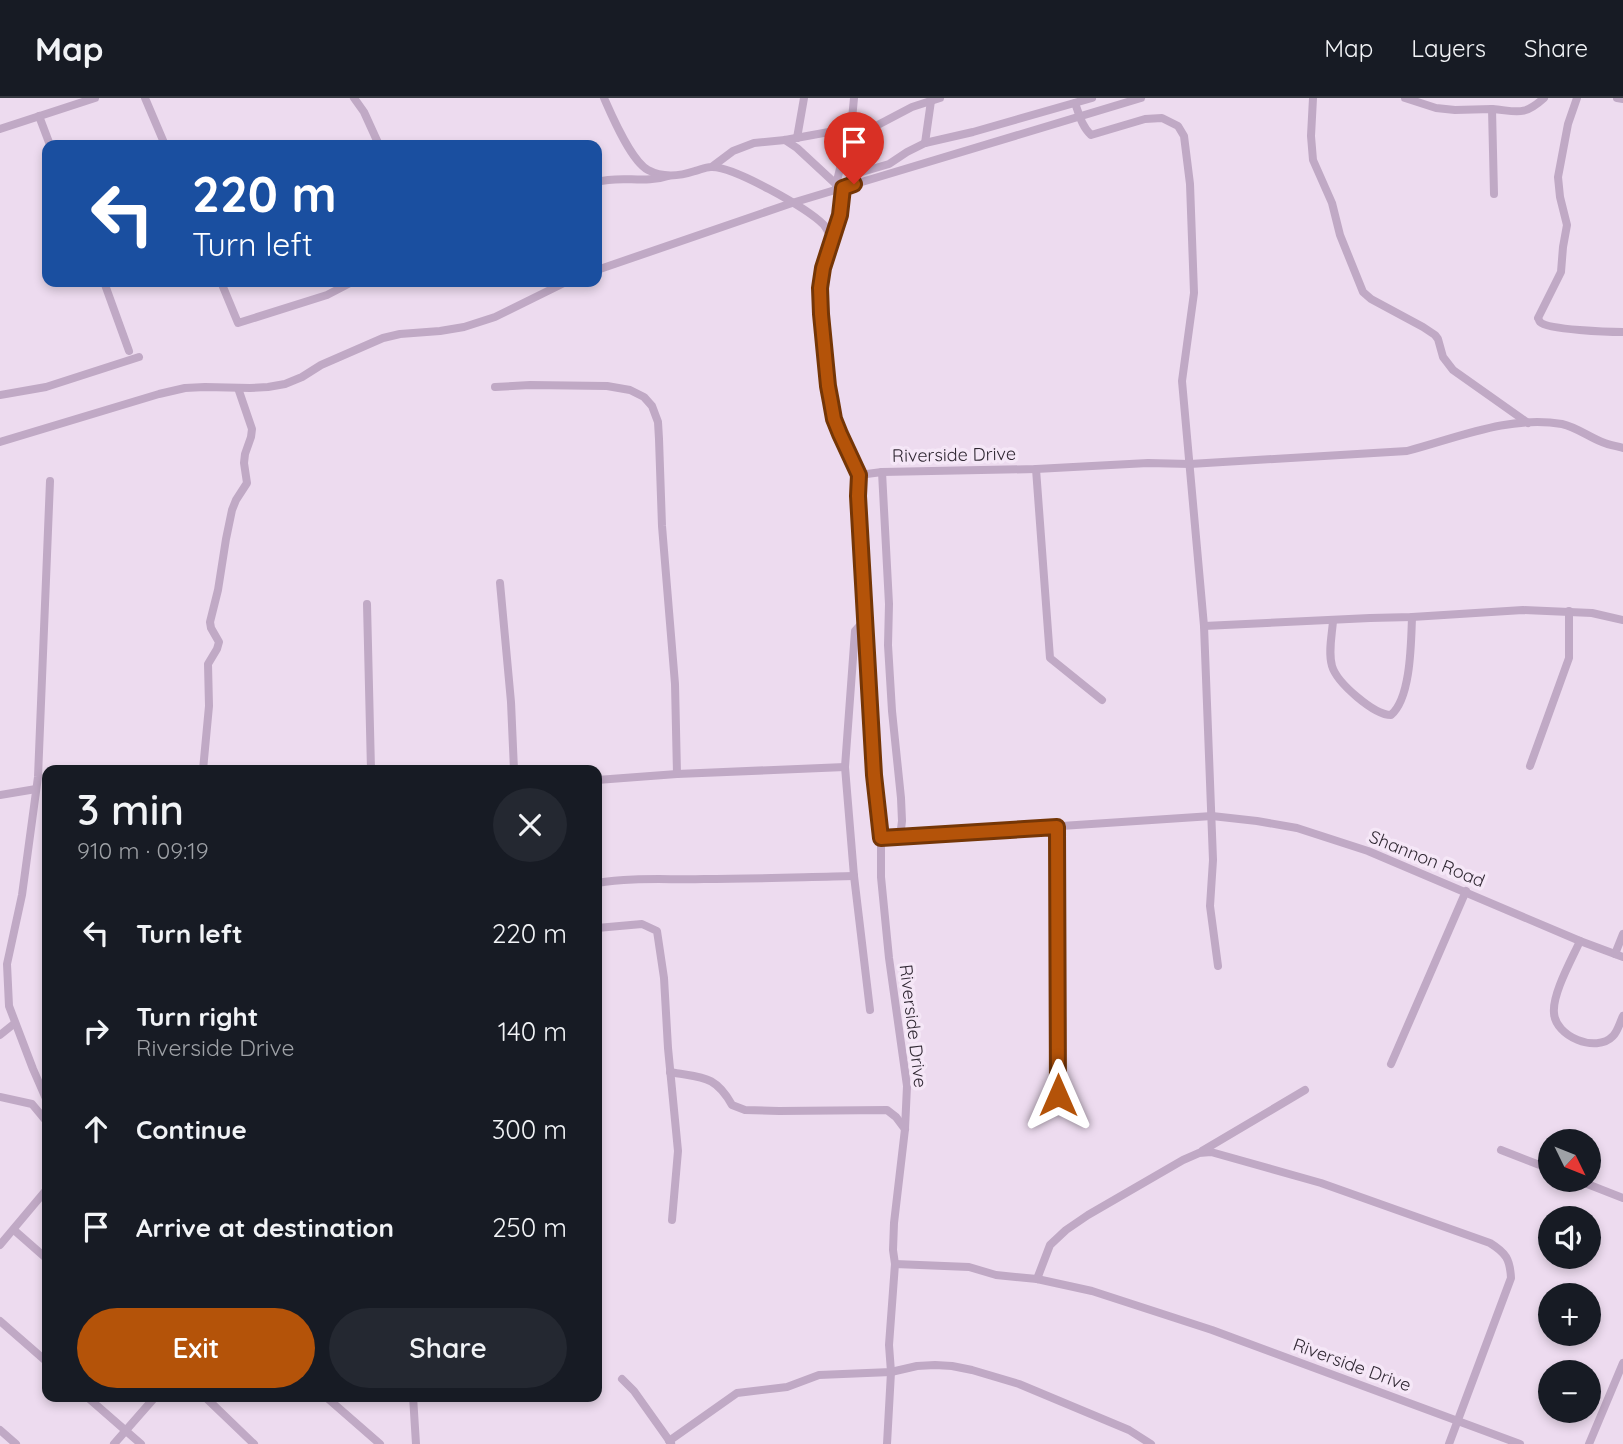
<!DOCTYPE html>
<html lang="en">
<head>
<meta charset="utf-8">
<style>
	:root { --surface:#171b24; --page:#242831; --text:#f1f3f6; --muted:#9ea1a6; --line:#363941; --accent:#b45309 }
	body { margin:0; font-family:Quicksand,sans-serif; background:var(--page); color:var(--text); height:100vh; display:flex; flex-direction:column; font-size:26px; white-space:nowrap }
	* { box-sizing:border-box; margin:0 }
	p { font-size:23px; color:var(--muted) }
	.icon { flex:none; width:38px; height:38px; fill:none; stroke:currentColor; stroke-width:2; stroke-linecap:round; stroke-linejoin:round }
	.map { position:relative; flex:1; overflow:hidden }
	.sheet { position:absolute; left:42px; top:667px; width:560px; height:637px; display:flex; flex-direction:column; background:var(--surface); border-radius:14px; box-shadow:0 4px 10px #0003 }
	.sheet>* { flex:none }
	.top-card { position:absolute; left:42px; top:42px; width:560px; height:147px; border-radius:14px; box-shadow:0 4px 10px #0003; background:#1a4fa0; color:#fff; overflow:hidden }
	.needle { width:46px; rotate:133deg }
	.buttons { position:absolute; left:1538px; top:1031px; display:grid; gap:14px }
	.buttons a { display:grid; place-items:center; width:63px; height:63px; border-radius:50%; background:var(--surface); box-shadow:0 4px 10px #0003; font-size:35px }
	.pin { position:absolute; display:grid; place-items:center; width:60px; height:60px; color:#fff; margin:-72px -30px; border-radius:50% 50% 50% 0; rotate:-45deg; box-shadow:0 0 7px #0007 }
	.pin .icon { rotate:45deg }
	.me { position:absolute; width:77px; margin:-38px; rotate:0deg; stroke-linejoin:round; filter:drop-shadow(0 0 5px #0008) }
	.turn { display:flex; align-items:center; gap:24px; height:147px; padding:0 35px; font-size:32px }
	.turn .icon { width:91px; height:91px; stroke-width:2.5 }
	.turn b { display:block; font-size:49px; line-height:60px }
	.round { display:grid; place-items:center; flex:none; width:74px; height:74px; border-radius:37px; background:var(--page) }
	.overview { display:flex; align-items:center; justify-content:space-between; height:119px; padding:0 35px }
	h1 { font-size:42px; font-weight:600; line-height:52px }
	.cta { display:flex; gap:14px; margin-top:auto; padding:14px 35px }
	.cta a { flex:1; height:80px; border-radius:42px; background:var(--accent); color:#fff; font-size:28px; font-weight:600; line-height:80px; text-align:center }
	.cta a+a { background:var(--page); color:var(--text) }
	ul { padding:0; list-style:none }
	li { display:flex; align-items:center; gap:21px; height:98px; padding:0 35px }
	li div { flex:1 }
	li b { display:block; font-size:26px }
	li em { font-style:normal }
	header { display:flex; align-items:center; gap:42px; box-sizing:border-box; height:98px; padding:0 35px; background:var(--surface); border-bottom:2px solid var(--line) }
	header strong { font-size:33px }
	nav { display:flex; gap:38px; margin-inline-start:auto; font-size:24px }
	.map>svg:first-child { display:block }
</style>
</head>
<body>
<header>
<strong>Map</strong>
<nav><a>Map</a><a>Layers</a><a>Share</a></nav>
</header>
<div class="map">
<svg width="1623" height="1346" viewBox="0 0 1623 1346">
	<rect width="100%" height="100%" fill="#eddbef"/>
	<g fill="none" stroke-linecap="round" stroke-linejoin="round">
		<g stroke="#c0a9c5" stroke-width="8">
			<polyline points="145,0 165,47"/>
			<polyline points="354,0 364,14 379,47"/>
			<path d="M 604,0 C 612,18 631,63 648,72 C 663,80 680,78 695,73 C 700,72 705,69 711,69 C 733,68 807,110 824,127 C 827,131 829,136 832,140"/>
			<polyline points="1313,0 1311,38 1313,62 1332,105 1340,137 1363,194 1371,201 1423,229 1435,237 1438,241 1443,259 1453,272 1528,325"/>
			<polyline points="1405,0 1436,10 1455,12 1492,11 1494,96"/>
			<path d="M 1577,0 L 1568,26 L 1558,79 L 1560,99 L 1567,127 L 1563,149 L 1561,174 L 1538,220 C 1539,221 1539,223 1540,224 C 1548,232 1610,234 1623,234"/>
			<polyline points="1617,0 1623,1"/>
			<path d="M 1075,5 C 1079,16 1082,29 1091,37 L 1145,21 L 1162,20 L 1178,28 L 1184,38 L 1190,86 L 1194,195 L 1182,283 L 1204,528 L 1213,762 L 1210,808 L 1218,868"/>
			<path d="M 1492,11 C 1517,13 1523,19 1544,0"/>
			<polyline points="39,18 50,47"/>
			<polyline points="0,31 95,0"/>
			<polyline points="797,40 804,0"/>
			<polyline points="785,42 797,50 838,88"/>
			<polyline points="925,45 931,3"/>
			<polyline points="713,68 733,53 754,45 785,42 829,34 872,30 912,9 940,0"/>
			<polyline points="855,76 889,66 907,54 925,45 973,34 1092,0"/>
			<path d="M 597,84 C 620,77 645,86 668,78"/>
			<polyline points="836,87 852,21 854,0"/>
			<polyline points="597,172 792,105 1141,0"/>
			<polyline points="104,184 129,253"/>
			<polyline points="221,184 238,225 327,197 352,184"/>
			<polyline points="495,289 530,287 607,288 630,292 644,299 652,308 658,324 659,341 662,428 675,586 677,676"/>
			<polyline points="0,297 46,289 139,259"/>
			<polyline points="0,344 159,296 185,290 205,289 250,290 268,289 285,286 302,279 321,267 383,240 400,236 440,233 464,229 495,219 566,184"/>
			<polyline points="1036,371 1050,560 1102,602"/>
			<polyline points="882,374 889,506 888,547 892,613 901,700 902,723 900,739"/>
			<polyline points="859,377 845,350 834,321 831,304 828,288 821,216 820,190 823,170 840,117 842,94 855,76 872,30"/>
			<polyline points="500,485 511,604 514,672"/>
			<polyline points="367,506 371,672"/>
			<polyline points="865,522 855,533 845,669 854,778 870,912"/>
			<path d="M 1333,523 C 1332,537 1328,554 1332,568 C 1337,585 1374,617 1391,617 C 1411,600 1411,545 1412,519"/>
			<polyline points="1204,528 1370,520 1412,519 1523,512 1592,515 1623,522"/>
			<polyline points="1530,668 1569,560 1569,513"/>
			<polyline points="203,672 209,608 208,566 217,551 219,544 211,530 210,524 218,492 226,441 232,412 236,402 247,385 244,365 245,356 251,339 252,331 238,290"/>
			<polyline points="597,682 677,676 845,669"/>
			<polyline points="0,697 36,691"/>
			<polyline points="1057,729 1058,997"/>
			<polyline points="881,740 1212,718 1257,723 1297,730 1368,753 1580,843 1623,859"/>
			<path d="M 597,785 C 632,779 668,782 704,781 C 754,781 804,779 854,778"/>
			<polyline points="597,830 642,826 657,833 664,880 668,950 678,1053 672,1122"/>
			<path d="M 1580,843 C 1572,861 1552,896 1554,915 C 1555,938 1596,956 1613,938 C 1618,933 1620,924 1623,918"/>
			<polyline points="1615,856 1623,836"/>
			<polyline points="0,937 15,925"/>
			<polyline points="1391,966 1466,793"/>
			<path d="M 670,974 C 701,980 715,976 732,1007 L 745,1012 L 779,1013 L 887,1012 L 896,1019 L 905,1031"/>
			<polyline points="0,999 32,1006 47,1024"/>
			<polyline points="47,1003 33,971 9,908 7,866 22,797 38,679 50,383"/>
			<polyline points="1501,1052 1550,1071"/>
			<polyline points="1202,1053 1305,992"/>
			<polyline points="1577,1082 1623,1100"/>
			<polyline points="14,1132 47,1161"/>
			<polyline points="0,1147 47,1091"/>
			<path d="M 895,1166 L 893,1152 L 894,1125 L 905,1031 L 907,988 L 889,860 L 881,779 L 881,740 L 874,677 L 858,398 L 859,377 L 882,374 L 1036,371 L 1148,365 L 1190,366 L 1407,353 C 1457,340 1509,317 1562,326 C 1576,329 1589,339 1602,344 C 1609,347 1616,348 1623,350"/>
			<path d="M 1037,1181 L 1050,1147 L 1066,1132 L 1088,1117 L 1183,1062 L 1199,1055 L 1211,1054 L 1321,1085 L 1490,1145 C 1506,1155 1510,1161 1511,1180 L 1449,1346"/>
			<polyline points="0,1223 47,1264"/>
			<polyline points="622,1281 634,1293 671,1345"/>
			<polyline points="86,1298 141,1346"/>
			<polyline points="204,1298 254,1346"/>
			<polyline points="325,1298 380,1346"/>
			<polyline points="413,1298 416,1346"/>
			<polyline points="0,1332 16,1346"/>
			<polyline points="669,1343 737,1295 787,1289 819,1277 891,1274 917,1268 935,1267 952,1268 972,1272 1019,1286 1129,1332 1151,1346"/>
			<polyline points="114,1346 156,1298"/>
			<polyline points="887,1346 891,1274 889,1247 895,1166 969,1169 996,1177 1037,1181 1092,1193 1212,1232 1520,1346"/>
			<polyline points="1589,1346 1623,1265"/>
		</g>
	</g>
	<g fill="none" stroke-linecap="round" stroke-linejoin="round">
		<g stroke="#753606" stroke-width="18">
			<polyline id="route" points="854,86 843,90 840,117 823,170 820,190 821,216 828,288 831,304 834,321 840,336 859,377 858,398 874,677 881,740 1057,729 1058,997"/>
		</g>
		<use href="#route" stroke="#b45309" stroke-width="12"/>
	</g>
	<g text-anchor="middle" stroke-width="7" stroke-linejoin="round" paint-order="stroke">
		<g font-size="18" fill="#302833" stroke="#f5e7f7">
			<text transform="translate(954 357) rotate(-1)" y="6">Riverside Drive</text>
			<text transform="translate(1427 761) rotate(22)" y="6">Shannon Road</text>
			<text transform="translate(913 928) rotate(83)" y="6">Riverside Drive</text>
			<text transform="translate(1352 1267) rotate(20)" y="6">Riverside Drive</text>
		</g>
	</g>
</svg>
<div class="buttons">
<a><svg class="needle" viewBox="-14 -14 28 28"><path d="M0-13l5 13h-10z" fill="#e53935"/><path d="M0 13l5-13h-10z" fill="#9ea1a6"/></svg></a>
<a><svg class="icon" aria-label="sound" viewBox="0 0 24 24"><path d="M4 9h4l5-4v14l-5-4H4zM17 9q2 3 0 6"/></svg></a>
<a>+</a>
<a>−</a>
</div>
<div class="pin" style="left:854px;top:86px;background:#d93025"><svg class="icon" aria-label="arrive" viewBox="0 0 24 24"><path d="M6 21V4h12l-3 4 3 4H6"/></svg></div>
<svg class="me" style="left:1058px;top:997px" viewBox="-20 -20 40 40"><path d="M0-17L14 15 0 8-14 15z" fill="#b45309" stroke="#fff" stroke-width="4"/></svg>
<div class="top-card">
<div class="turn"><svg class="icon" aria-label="left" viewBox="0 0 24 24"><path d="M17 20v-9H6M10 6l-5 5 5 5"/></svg><div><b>220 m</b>Turn left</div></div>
</div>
<section class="sheet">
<div class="overview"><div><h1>3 min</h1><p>910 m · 09:19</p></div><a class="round"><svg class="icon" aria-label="close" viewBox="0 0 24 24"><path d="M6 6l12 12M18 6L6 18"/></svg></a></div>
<ul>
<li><svg class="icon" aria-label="left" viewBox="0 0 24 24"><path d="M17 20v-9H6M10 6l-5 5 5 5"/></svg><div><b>Turn left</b></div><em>220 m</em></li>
<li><svg class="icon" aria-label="right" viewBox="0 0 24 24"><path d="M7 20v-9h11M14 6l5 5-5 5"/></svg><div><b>Turn right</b><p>Riverside Drive</p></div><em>140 m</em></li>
<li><svg class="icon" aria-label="ahead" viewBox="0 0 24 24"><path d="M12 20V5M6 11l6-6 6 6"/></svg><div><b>Continue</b></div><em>300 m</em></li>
<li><svg class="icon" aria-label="arrive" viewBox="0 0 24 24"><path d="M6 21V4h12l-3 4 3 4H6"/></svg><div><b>Arrive at destination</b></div><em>250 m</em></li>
</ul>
<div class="cta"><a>Exit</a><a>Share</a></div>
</section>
</div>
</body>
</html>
